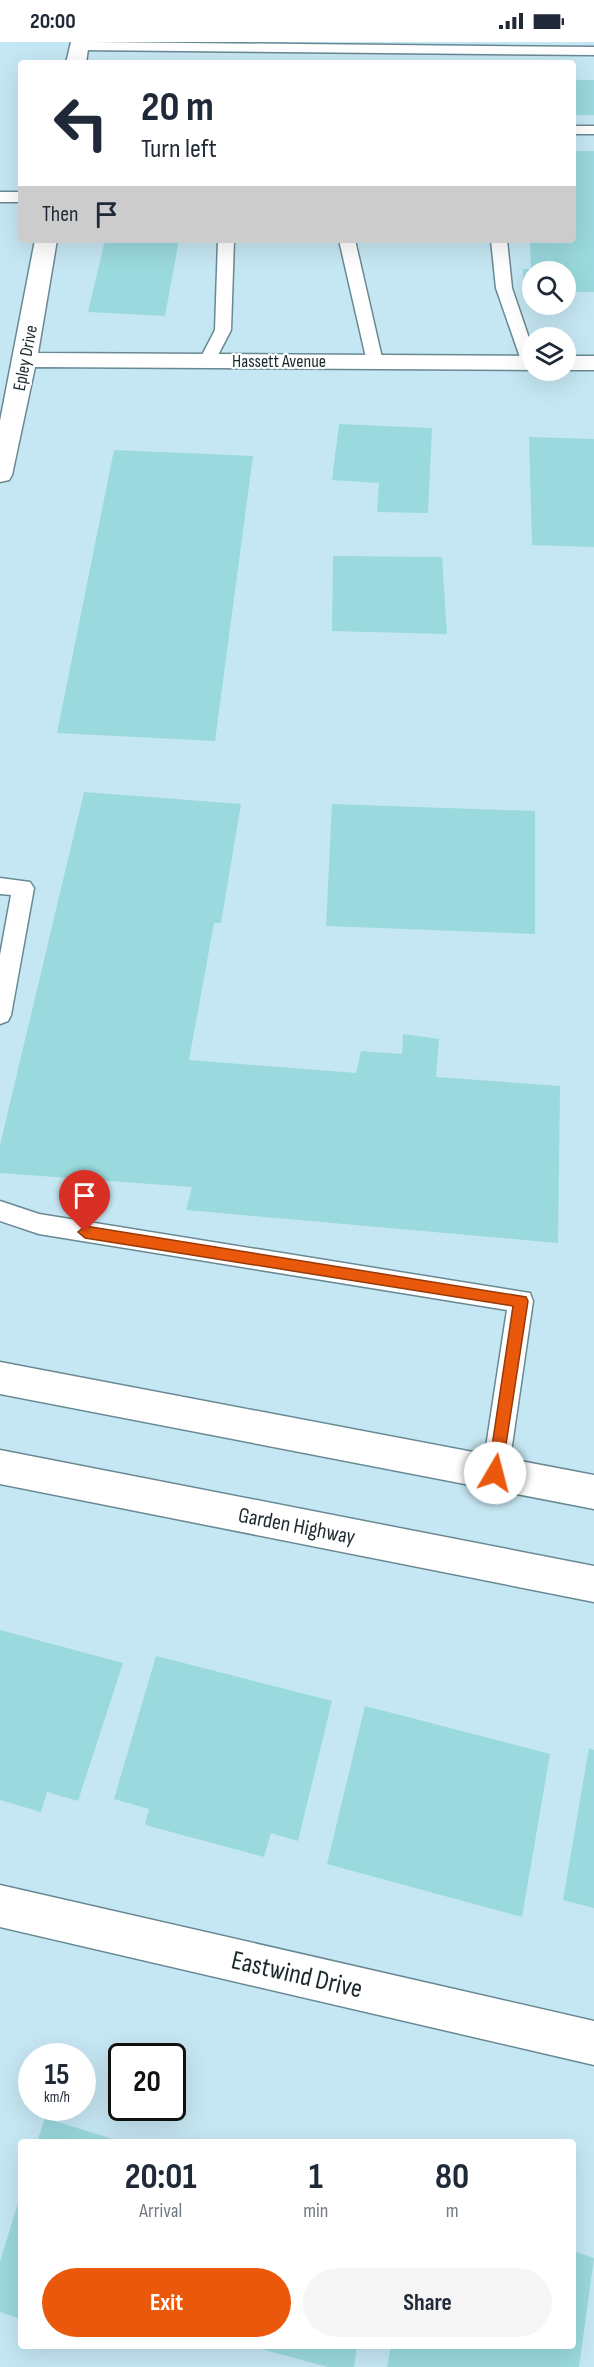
<!DOCTYPE html>
<html lang="en">
<head>
<meta charset="utf-8">
<style>
	:root { --surface:#fff; --page:#f6f6f7; --text:#1f2937; --muted:#747a83; --accent:#ea580c }
	body { margin:0; font-family:"Sofia Sans Condensed",sans-serif; background:var(--page); color:var(--text); height:100vh; display:flex; flex-direction:column; font-size:22px; white-space:nowrap }
	* { box-sizing:border-box; margin:0 }
	p { font-size:20px; color:var(--muted) }
	.icon { flex:none; width:33px; height:33px; fill:none; stroke:currentColor; stroke-width:2; stroke-linecap:round; stroke-linejoin:round }
	.map { position:relative; flex:1; overflow:hidden }
	.drawer { position:absolute; left:18px; top:2097px; width:558px; height:210px; display:flex; flex-direction:column; background:var(--surface); border-radius:6px; box-shadow:0 6px 24px #0002 }
	.drawer>* { flex:none }
	.guide { position:absolute; left:18px; top:18px; width:558px; height:183px; border-radius:6px; box-shadow:0 6px 24px #0002; background:#fff; color:var(--text); overflow:hidden }
	.tools { position:absolute; left:522px; top:219px; display:grid; gap:12px }
	.tools a { display:grid; place-items:center; width:54px; height:54px; border-radius:50%; background:var(--surface); box-shadow:0 6px 24px #0002; font-size:30px }
	.speed { position:absolute; left:18px; top:2001px; display:flex; gap:12px; font-size:30px; font-weight:700; text-align:center }
	.speed>* { display:grid; place-content:center; width:78px; height:78px; border-radius:50%; background:var(--surface); box-shadow:0 6px 24px #0002; line-height:1 }
	.speed small { font-size:15px; font-weight:400 }
	.speed .limit { border:3px solid #111; border-radius:9px; background:#fff; color:#111 }
	.pin { position:absolute; display:grid; place-items:center; width:51px; height:51px; color:#fff; margin:-62px -26px; border-radius:50% 50% 50% 0; rotate:-45deg; box-shadow:0 0 6px #0007 }
	.pin .icon { rotate:45deg }
	.me { position:absolute; width:66px; margin:-33px; rotate:8deg; stroke-linejoin:round; filter:drop-shadow(0 0 4px #0008) }
	.turn { display:flex; align-items:center; gap:21px; height:126px; padding:0 24px; font-size:27px }
	.turn .icon { width:78px; height:78px; stroke-width:2.5 }
	.turn b { display:block; font-size:42px; line-height:51px }
	.then { display:flex; align-items:center; height:57px; padding:0 24px; background:#0003; gap:12px; font-size:22px }
	.eta { display:flex; justify-content:space-evenly; align-items:center; height:102px; text-align:center }
	.eta b { font-size:36px; font-weight:700; line-height:42px }
	.primary-button { display:flex; gap:12px; margin-top:auto; padding:12px 24px }
	.primary-button a { flex:1; height:69px; border-radius:36px; background:var(--accent); color:#fff; font-size:24px; font-weight:700; line-height:69px; text-align:center }
	.primary-button a+a { background:var(--page); color:var(--text) }
	.status { display:flex; justify-content:space-between; align-items:center; height:42px; padding:0 30px; background:var(--surface); direction:ltr }
	.status svg { height:16px; fill:currentColor }
	.map>svg:first-child { display:block }
</style>
</head>
<body>
<div class="status"><b>20:00</b><svg viewBox="0 0 49 12"><path d="M0 12V9h3v3zM5 12V6h3v6zM10 12V3h3v9zM15 12V0h3v12zM26 1h20v11H26zM47 4h2v5h-2z"/></svg></div>
<div class="map">
<svg width="594" height="2325" viewBox="0 0 594 2325">
	<rect width="100%" height="100%" fill="#c5e7f3"/>
	<g fill="#9ad9dd">
		<rect x="573" y="38" width="21" height="35"/>
		<polygon points="573,109 594,109 594,250 566,250 566,230 532,230 532,249 523,249 523,227 531,227 530,198 573,198"/>
		<polygon points="105,198 179,198 165,274 88,270"/>
		<polygon points="339,382 432,386 428,471 377,470 379,441 332,438"/>
		<polygon points="529,395 594,397 594,505 532,503"/>
		<polygon points="114,408 253,414 215,699 57,691"/>
		<polygon points="333,514 442,515 447,592 332,589"/>
		<polygon points="84,750 241,762 221,881 214,881 189,1018 356,1031 361,1009 402,1012 403,992 439,997 436,1035 560,1044 558,1201 186,1168 192,1145 0,1131 0,1103"/>
		<polygon points="332,762 535,769 535,892 326,884"/>
		<polygon points="0,1588 123,1621 78,1759 47,1750 41,1770 0,1758"/>
		<polygon points="156,1614 332,1659 298,1799 271,1791 264,1815 145,1783 149,1767 114,1757"/>
		<polygon points="365,1664 550,1712 522,1875 327,1822"/>
		<polygon points="589,1706 594,1708 594,1866 563,1858"/>
		<polygon points="45,2076 119,2099 119,2100 37,2100"/>
		<polygon points="20,2154 21,2154 21,2277 0,2270 0,2220"/>
		<polygon points="573,2209 594,2216 579,2325 387,2325 391,2304 573,2304"/>
		<polygon points="357,2304 354,2325 328,2325 254,2305"/>
	</g>
	<g fill="none" stroke-linecap="round" stroke-linejoin="round">
		<g stroke="#688993" stroke-width="3">
			<g id="lane">
				<polygon points="93,0 594,5 594,13 79,8 72,4 78,0"/>
				<rect x="573" y="84" width="21" height="8"/>
				<rect x="0" y="150" width="21" height="10"/>
				<polygon points="218,198 234,198 231,288 215,319 207,324 199,319 215,288"/>
				<polygon points="339,198 355,198 383,320 381,324 375,325 367,320"/>
				<polygon points="491,198 507,198 512,246 532,305 532,325 524,325 522,321 496,246"/>
				<polygon points="0,836 30,840 34,846 11,973 8,979 0,982 0,913 11,853 0,852"/>
				<polygon points="0,1159 39,1172 530,1251 533,1259 508,1431 504,1440 495,1443 486,1440 482,1431 507,1268 39,1192 0,1179"/>
			</g>
		</g>
		<g stroke="#688993" stroke-width="3">
			<g id="street">
				<polygon points="71,0 89,0 86,21 66,21"/>
				<polygon points="35,198 57,198 38,311 532,314 532,328 35,325 12,433 9,438 0,440 0,379"/>
				<rect x="566" y="314" width="28" height="14"/>
				<polygon points="0,1843 594,1979 594,2023 0,1885"/>
			</g>
		</g>
		<g stroke="#688993" stroke-width="3">
			<g id="secondary">
				<polygon points="0,1320 594,1433 594,1467 0,1352"/>
				<polygon points="0,1408 594,1524 594,1560 0,1442"/>
			</g>
		</g>
		<use href="#lane" fill="#fff" fill-rule="evenodd"/>
		<use href="#street" fill="#fff" fill-rule="evenodd"/>
		<use href="#secondary" fill="#fff" fill-rule="evenodd"/>
	</g>
	<polygon fill="#ea580c" stroke="#983908" stroke-width="1.5" points="85,1184 526,1255 528,1259 501,1435 495,1438 490,1435 488,1431 513,1264 85,1196 78,1190"/>
	<g text-anchor="middle" stroke-width="4.5" stroke-linejoin="round" paint-order="stroke">
		<g font-size="18" fill="#1b292d" stroke="#fff">
			<text transform="translate(25 316) rotate(-79)" y="6">Epley Drive</text>
			<text x="279" y="325">Hassett Avenue</text>
		</g>
		<g font-size="22" fill="#1b292d" stroke="#fff">
			<text transform="translate(297 1483) rotate(11)" y="8">Garden Highway</text>
		</g>
		<g font-size="27" fill="#1b292d" stroke="#fff">
			<text transform="translate(297 1932) rotate(13)" y="9">Eastwind Drive</text>
		</g>
	</g>
</svg>
<div class="tools">
<a><svg class="icon" aria-label="search" viewBox="0 0 24 24"><circle cx="10" cy="10" r="6"/><path d="M15 15l6 6"/></svg></a>
<a><svg class="icon" aria-label="layers" viewBox="0 0 24 24"><path d="M12 4l9 5-9 5-9-5zM3 14l9 5 9-5"/></svg></a>
</div>
<div class="speed"><div>15<small>km/h</small></div><div class="limit">20</div></div>
<div class="pin" style="left:85px;top:1190px;background:#d93025"><svg class="icon" aria-label="arrive" viewBox="0 0 24 24"><path d="M6 21V4h12l-3 4 3 4H6"/></svg></div>
<svg class="me" style="left:495px;top:1431px" viewBox="-20 -20 40 40"><circle r="19" fill="#fff"/><path d="M0-13L10 11 0 6-10 11z" fill="#ea580c"/></svg>
<div class="guide">
<div class="turn"><svg class="icon" aria-label="left" viewBox="0 0 24 24"><path d="M17 20v-9H6M10 6l-5 5 5 5"/></svg><div><b>20 m</b>Turn left</div></div>
<div class="then">Then<svg class="icon" aria-label="arrive" viewBox="0 0 24 24"><path d="M6 21V4h12l-3 4 3 4H6"/></svg></div>
</div>
<section class="drawer">
<div class="eta">
<div><b>20:01</b><p>Arrival</p></div>
<div><b>1</b><p>min</p></div>
<div><b>80</b><p>m</p></div>
</div>
<div class="primary-button"><a>Exit</a><a>Share</a></div>
</section>
</div>
</body>
</html>
